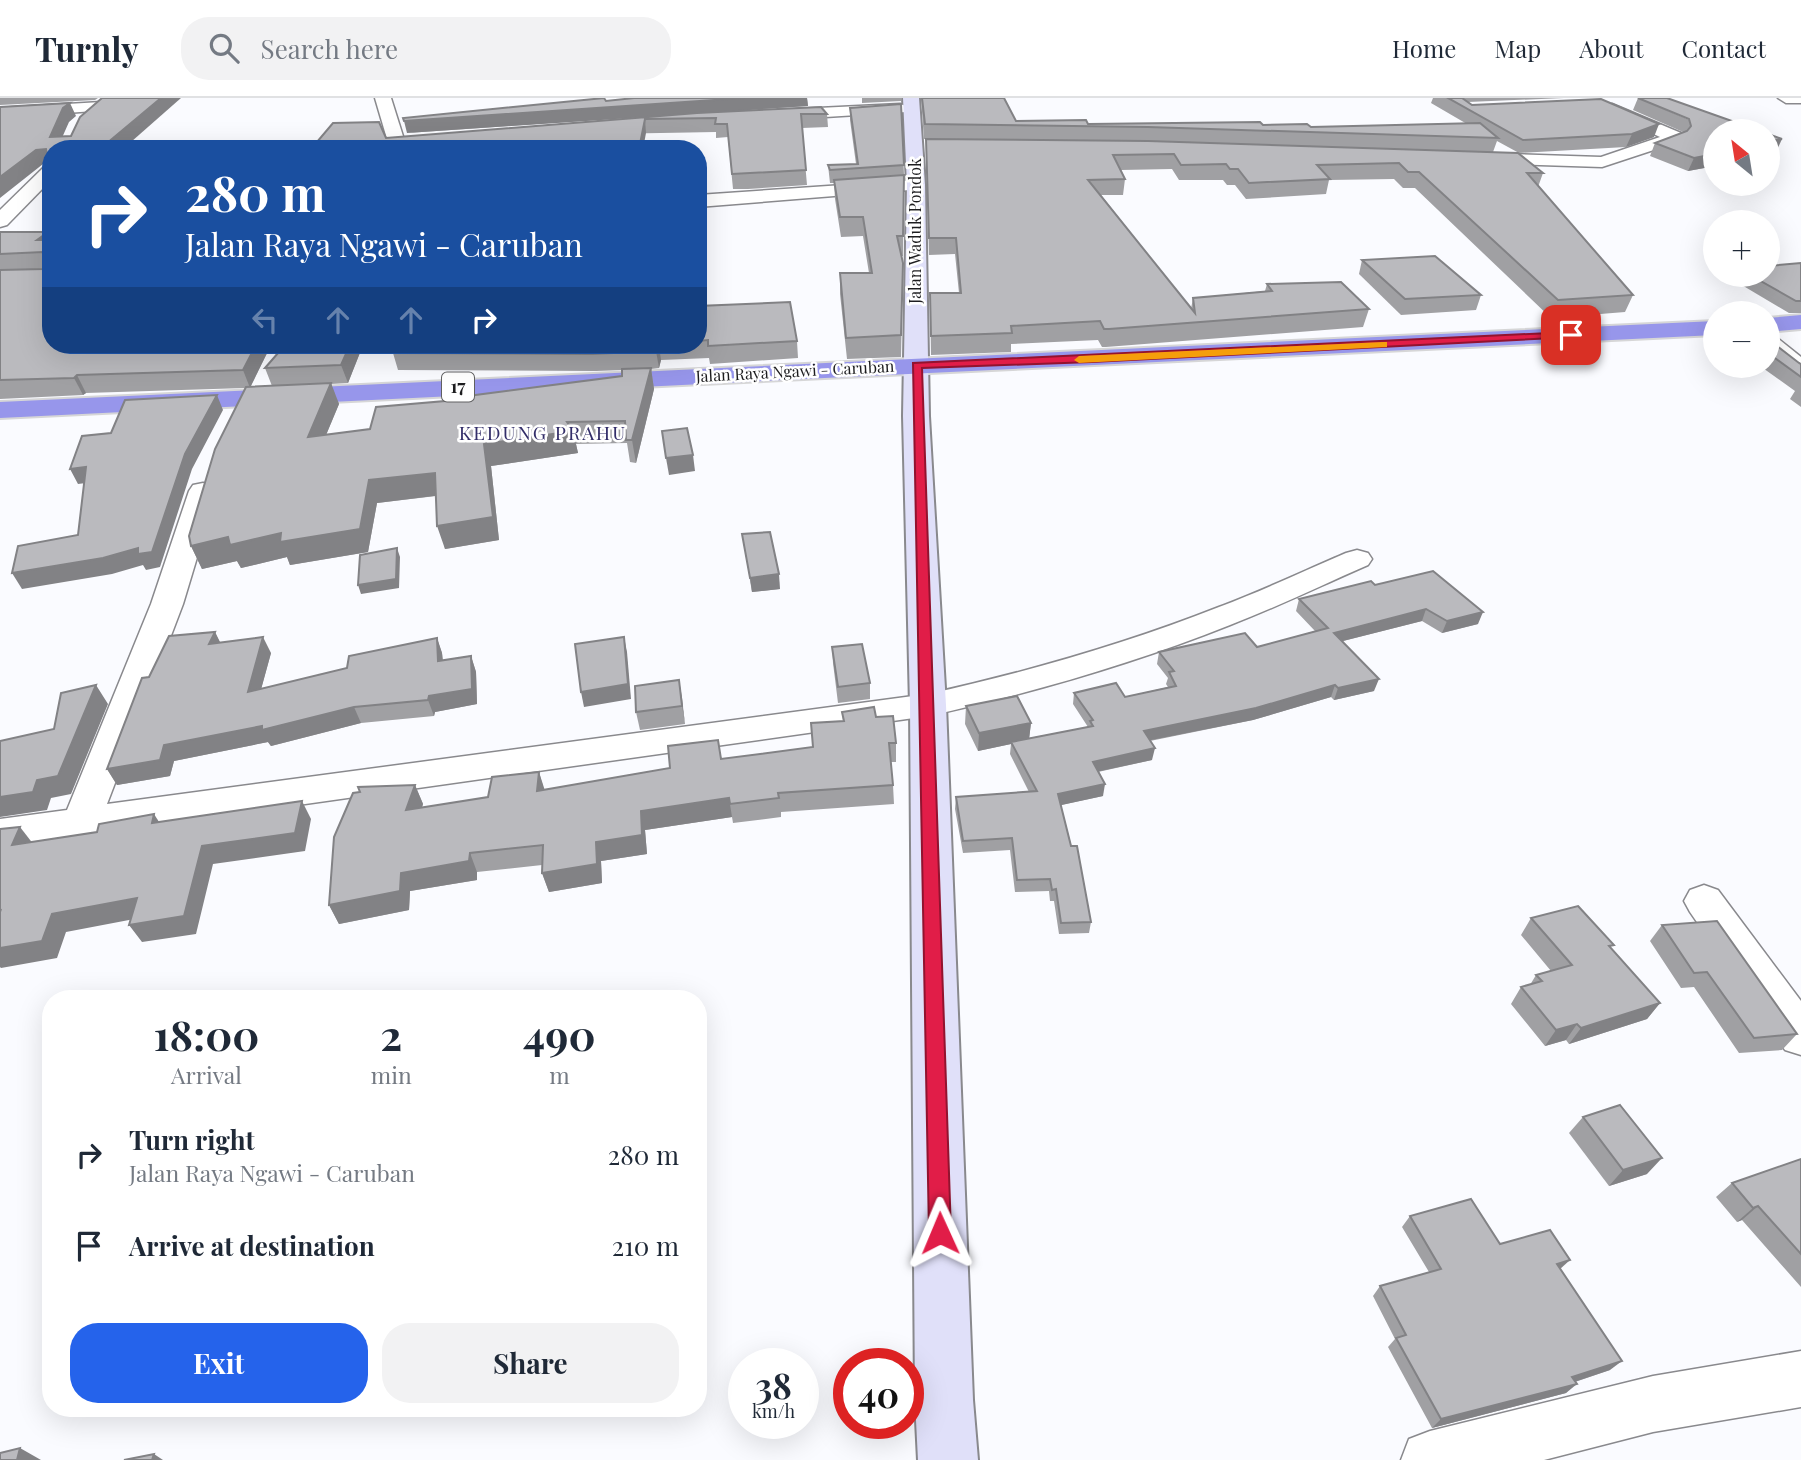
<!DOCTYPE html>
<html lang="en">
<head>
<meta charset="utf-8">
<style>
	:root { --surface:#fff; --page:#f2f2f3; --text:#1f2937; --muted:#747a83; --line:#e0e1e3; --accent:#2563eb }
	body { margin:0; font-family:"Playfair Display",serif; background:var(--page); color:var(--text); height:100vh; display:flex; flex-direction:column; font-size:26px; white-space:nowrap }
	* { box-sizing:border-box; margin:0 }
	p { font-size:23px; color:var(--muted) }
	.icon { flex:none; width:38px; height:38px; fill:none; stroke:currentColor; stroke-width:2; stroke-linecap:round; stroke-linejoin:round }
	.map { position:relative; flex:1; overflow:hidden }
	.details { position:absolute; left:42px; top:892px; width:665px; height:427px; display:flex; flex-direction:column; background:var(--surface); border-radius:28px; box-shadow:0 7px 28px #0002 }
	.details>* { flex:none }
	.guide { position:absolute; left:42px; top:42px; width:665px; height:214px; border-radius:28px; box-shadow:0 7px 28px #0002; background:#1a4fa0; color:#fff; overflow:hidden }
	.needle { width:46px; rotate:330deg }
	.buttons { position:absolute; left:1703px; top:21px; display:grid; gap:14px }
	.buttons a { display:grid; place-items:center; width:77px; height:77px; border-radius:50%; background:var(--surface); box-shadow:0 7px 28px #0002; font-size:35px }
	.speed { position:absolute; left:728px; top:1250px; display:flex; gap:14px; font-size:35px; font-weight:700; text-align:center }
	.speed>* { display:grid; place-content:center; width:91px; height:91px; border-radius:50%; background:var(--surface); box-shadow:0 7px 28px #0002; line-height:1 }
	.speed small { font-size:18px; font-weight:400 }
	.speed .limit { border:10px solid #d22; background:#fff; color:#111 }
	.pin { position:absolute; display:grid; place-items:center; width:60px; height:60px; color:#fff; margin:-30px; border-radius:14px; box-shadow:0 4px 10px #0006 }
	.me { position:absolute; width:77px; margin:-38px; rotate:359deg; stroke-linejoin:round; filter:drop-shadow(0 0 5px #0008) }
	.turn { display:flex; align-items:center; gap:24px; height:147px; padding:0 28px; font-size:32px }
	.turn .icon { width:91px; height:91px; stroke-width:2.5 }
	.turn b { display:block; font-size:49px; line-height:60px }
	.lanes { display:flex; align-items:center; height:66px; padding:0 28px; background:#0003; justify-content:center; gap:35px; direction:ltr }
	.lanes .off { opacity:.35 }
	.eta { display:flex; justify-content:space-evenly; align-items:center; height:119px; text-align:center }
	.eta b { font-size:42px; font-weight:700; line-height:49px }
	.action { display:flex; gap:14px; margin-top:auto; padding:14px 28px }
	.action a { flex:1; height:80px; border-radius:28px; background:var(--accent); color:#fff; font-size:28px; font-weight:700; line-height:80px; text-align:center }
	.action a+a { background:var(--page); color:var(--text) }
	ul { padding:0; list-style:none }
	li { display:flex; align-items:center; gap:21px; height:91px; padding:0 28px }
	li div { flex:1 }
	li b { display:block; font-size:26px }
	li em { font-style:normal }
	header { display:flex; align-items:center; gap:42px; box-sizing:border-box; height:98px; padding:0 35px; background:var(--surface); border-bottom:2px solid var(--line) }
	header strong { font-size:33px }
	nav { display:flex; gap:38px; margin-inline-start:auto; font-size:24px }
	.search { width:490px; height:63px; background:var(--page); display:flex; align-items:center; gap:18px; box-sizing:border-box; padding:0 24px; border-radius:28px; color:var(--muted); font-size:26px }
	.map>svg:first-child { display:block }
</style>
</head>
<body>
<header>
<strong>Turnly</strong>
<div class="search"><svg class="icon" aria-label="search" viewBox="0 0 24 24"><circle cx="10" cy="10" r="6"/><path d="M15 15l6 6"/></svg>Search here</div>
<nav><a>Home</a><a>Map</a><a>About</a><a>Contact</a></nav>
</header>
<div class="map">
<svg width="1801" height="1362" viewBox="0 0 1801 1362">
	<rect width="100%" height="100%" fill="#fafbff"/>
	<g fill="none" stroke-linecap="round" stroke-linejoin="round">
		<g stroke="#89898d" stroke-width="3">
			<g id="street">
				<polygon points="375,0 391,0 407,51 390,51"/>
				<polygon points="1778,0 1801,0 1801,5 1786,5"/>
				<polygon points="101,4 109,9 107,12 0,20 0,10"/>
				<polygon points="900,6 906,8 908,11 906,14 777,22 769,17 777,12"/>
				<polygon points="1612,6 1681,35 1683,39 1681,43 1602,69 1479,65 1470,60 1479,55 1601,59 1660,39 1606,14 1604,11 1606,8"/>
				<polygon points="51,67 51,82 7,127 0,129 0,112 45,68"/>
				<polygon points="916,82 922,83 925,87 922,91 698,109 698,97"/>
				<polygon points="1768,237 1776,239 1801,259 1801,278 1793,276 1768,255"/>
				<path d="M 203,385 L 213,387 L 217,393 L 183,506 L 107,706 L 928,596 C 1027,574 1125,546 1219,509 C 1262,493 1304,473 1346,455 L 1357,452 L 1368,455 L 1372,461 L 1368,467 C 1322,487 1277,509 1230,527 C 1132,566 1031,595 928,618 L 0,749 L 0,721 L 67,712 L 151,506 L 189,393 L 193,387 Z"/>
				<polygon points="1704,787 1718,792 1801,903 1801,957 1785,952 1690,814 1684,803 1690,792"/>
				<polygon points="1801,1253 1801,1309 1653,1334 1544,1362 1401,1362 1409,1341 1430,1333 1653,1278"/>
			</g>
		</g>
		<g stroke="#89898d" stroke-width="4">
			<polygon id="secondary" points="903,0 919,0 925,87 929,318 946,607 973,1302 978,1362 918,1362 915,1302 910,607 903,318 907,87"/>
		</g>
		<g stroke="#d6d6d7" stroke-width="4">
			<g id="highway">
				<polygon points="1801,217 1801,231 1768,234 1768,220"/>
				<polygon points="1715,223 1715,237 0,320 0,304"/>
			</g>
		</g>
		<use href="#street" fill="#fff" fill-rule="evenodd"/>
		<use href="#secondary" fill="#e0e0f9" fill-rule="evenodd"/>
		<use href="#highway" fill="#9796eb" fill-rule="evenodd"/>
	</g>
	<g fill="#a0a0a3">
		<polygon points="0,0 98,0 95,2 0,7"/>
		<polygon points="634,0 807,0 808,8 714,14 827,16 828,29 802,30 807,87 748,91 733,91 728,39 716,40 716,34 386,40 668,17 407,35 606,3"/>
		<polygon points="862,0 902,0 901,3 862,5"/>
		<polygon points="921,0 1004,0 1016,23 1088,26 1263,27 1311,29 1467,26 1431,5 1433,0 1564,0 1468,4 1472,7 1654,39 1626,49 1519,55 1497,43 1493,54 1543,75 1538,89 1633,197 1625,214 1551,220 1415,90 1403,90 1394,81 1329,82 1326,96 1246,101 1235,87 1227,87 1223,82 1179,82 1172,71 1121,72 1125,81 1123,97 1101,97 1191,211 1193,200 1265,193 1267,186 1369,211 1363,229 1106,249 1102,249 1098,242 1011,246 1011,254 931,257 930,195 959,195 955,156 929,157 926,41 1146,43 924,41"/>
		<polygon points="1638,0 1715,33 1715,68 1688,73 1650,58 1655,45 1683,34 1633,12"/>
		<polygon points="901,6 904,77 903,158 901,158 903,165 901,259 847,261 840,196 840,175 869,175 863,138 841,139 835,101 834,85 830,85 828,67 856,66 850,22 850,10"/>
		<polygon points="0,134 48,134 51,247 271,247 250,289 272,288 265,270 363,247 348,285 331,286 339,306 326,337 370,331 445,303 622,278 622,272 596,273 398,272 393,255 395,247 698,247 698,208 797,243 798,260 710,266 709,260 661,262 659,270 651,271 654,291 636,365 630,364 627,345 576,346 578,355 491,368 499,442 445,451 436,398 377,405 368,454 290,467 287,459 241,470 237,463 202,471 191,448 245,290 86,295 83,297 0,301"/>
		<polygon points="1362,162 1481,197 1476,212 1401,217 1359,176"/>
		<polygon points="1801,165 1801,215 1789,215 1735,183 1738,177 1768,177"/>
		<polygon points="1768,248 1801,266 1801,309 1790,301 1795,293 1760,268 1768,268"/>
		<polygon points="742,436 780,491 752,494"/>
		<polygon points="1375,487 1478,526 1442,535 1422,523 1343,543 1374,593 1334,602 1331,599 1253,622 1150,643 1152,662 1098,674 1103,698 1061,707 1091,824 1089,835 1059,836 1054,803 1050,803 1049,793 1015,794 1010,752 963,755 955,711 956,699 1029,694 1010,656 1011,646 978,653 965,626 966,608 1031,625 1029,640 1088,629 1073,606 1074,595 1125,599 1168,589 1166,586 1168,580 1157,566 1159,554 1257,549 1315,533 1296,513 1299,501"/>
		<polygon points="215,534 220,545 271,555 261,591 347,570 437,540 442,555 443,563 471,558 476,574 477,606 435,614 434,618 361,625 271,648 268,644 174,663 170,678 117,687 107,671 149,579"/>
		<polygon points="832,549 870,585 870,601 838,605 833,565"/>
		<polygon points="679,582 685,626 640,632 636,614"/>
		<polygon points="842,614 876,619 896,645 896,664 891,664 893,687 894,706 781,714 781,719 733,725 732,719 645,732 647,756 601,763 602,785 549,794 542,775 542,767 477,774 477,782 410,793 409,812 339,826 329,807 360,694 415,687 423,706 422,710 488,699 539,674 544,692 721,661 813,649 843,623"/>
		<polygon points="1531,820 1611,851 1660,905 1647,921 1569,946 1566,942 1545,948 1511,906 1521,889 1530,887 1536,877 1551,873 1521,837"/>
		<polygon points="1662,827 1797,936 1782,952 1739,955 1694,889 1681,890 1650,843"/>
		<polygon points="1583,1019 1647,1076 1609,1088 1569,1035"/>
		<polygon points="1801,1061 1801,1189 1742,1122 1737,1124 1716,1099 1732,1085"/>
		<polygon points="1410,1118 1500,1146 1610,1272 1575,1284 1566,1295 1432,1330 1388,1249 1395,1241 1373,1198 1380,1188 1429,1174 1402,1129"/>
	</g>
	<g fill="#828285">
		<polygon points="161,0 181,0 123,51 100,51"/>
		<polygon points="744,0 807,0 808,8 407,35 404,23"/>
		<polygon points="70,5 76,18 69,24 57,51 50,39 63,10"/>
		<polygon points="645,21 646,35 643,51 639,51"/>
		<polygon points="1659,26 1654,39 1626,49 1632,36"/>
		<polygon points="1782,41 1776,54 1768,55 1768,43"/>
		<polygon points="46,51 47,58 50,65 43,66 0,100 0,79 36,52"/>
		<polygon points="1715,56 1715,68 1688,73 1694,60"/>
		<polygon points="48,134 51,141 51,153 37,142"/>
		<polygon points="256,247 271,247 250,290 243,272"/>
		<polygon points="350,247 363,247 348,285 341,267"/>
		<polygon points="658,247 659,247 661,262 659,270 656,253"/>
		<polygon points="651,270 654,291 636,365 632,342"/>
		<polygon points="77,277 86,295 83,297 74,280"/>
		<polygon points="331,285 339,306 316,361 308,339"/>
		<polygon points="217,297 223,312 192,371 160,469 146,472 143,467 112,476 22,491 12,475 103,460 185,356"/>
		<polygon points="573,333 578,355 491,368 499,442 445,451 437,428 484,346"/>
		<polygon points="693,357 695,373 669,377 666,360"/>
		<polygon points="86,369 94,384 78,386 70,371"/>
		<polygon points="435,375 442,397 377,405 368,454 290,467 287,459 241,470 237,463 202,471 191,448 228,439 369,382"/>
		<polygon points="397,450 400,459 399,490 361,496 358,487"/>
		<polygon points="779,476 780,491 752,494 750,480"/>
		<polygon points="1426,511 1422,523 1331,546 1334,535"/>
		<polygon points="1483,514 1478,526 1442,535 1447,523"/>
		<polygon points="215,534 223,550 209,546"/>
		<polygon points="263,539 271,555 256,610 248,594"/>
		<polygon points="624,539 627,554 631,601 584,609 581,594"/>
		<polygon points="437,540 442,555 444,579 438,563"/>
		<polygon points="471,558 476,574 477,606 435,614 434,618 428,602 429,598"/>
		<polygon points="1379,581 1374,593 1334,602 1338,590"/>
		<polygon points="679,582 682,600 685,626 682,608"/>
		<polygon points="96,587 108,606 71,696 51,700 47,712 0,719 0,699 37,682"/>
		<polygon points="1335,587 1331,599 1253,622 1141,644 1144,633"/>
		<polygon points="354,609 361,625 271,648 268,644 174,663 170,678 117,687 107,671 164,647"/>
		<polygon points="1031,625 1029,642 1011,644 1011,646 978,653 979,635"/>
		<polygon points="1155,650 1152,662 1091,675 1093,664"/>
		<polygon points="539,674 545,693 537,693"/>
		<polygon points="1105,686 1103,698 1057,708 1058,696"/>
		<polygon points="415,687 423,706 414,731 406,712"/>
		<polygon points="729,700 732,719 645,732 647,756 601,763 602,785 549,794 542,775 596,744 641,713"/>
		<polygon points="302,703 311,721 305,753 213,766 196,836 142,844 129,827 202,748"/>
		<polygon points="154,716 166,735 152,725"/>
		<polygon points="20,729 34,747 12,747"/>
		<polygon points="470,755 477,774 477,782 410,793 409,812 339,826 329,807 401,775"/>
		<polygon points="137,800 150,818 66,834 57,860 1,870 0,869 0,850 52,816"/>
		<polygon points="1660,905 1647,921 1569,946 1581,930"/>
		<polygon points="1577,926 1566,942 1545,948 1556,932"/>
		<polygon points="1662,1060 1647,1076 1609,1088 1623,1072"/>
		<polygon points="1758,1108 1742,1122 1737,1124 1753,1110"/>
		<polygon points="1570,1162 1559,1172 1557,1166"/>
		<polygon points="1622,1263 1610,1272 1562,1288 1572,1279"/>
		<polygon points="1577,1286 1566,1295 1432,1330 1441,1321"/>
		<polygon points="20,1350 41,1362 17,1362"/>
		<polygon points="154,1356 163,1362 152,1362"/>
	</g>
	<g fill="#bababe" stroke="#828285" stroke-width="2">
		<polygon points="102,0 161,0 100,51 51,51 51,58 47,58 46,51 36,52 0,79 0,9 70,5 63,10 50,39 71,38 80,19"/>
		<polygon points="604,0 606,3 634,0 744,0 404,23 403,20"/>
		<polygon points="922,0 1004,0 1016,23 1086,22 1088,26 1260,24 1263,27 1307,26 1311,29 1480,25 1498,40 1148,29 925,26"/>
		<polygon points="1448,0 1462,0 1472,7 1601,1 1659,26 1632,36 1523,42"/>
		<polygon points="1638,0 1667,0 1760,33 1715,33 1715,56 1694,60 1655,45 1687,33 1691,28 1689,21"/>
		<polygon points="901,6 904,67 830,72 828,67 858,66 850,10"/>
		<polygon points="821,9 827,16 801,16 806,72 732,76 727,26 715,26 716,20 645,21 639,51 311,51 333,25 379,24 386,40 697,15"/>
		<polygon points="1768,36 1782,41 1768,43"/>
		<polygon points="926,41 1148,43 1518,55 1543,75 1527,75 1633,197 1558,202 1419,74 1408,74 1399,65 1317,67 1330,81 1249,85 1238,71 1230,71 1226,66 1181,67 1174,56 1113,57 1125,81 1088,82 1195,215 1193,200 1272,193 1267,186 1341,184 1369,211 1109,231 1104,231 1100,223 1011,228 1012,235 931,238 930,195 961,195 956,140 929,140"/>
		<polygon points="904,77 903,138 897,138 903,165 901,237 846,240 840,175 872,175 863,119 840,119 834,82"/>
		<polygon points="0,134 48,134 37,142 51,142 51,247 256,247 243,272 77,277 74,280 0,282 0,172 43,171 46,157 43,154 0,156"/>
		<polygon points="1435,158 1481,197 1405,201 1362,162"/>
		<polygon points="1801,165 1801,203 1796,203 1750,177 1768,177 1768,168"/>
		<polygon points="790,204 797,243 708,248 708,242 698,243 698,208"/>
		<polygon points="285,247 350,247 341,267 265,270"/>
		<polygon points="395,247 658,247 656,253 592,256 393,255"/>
		<polygon points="1768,248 1777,248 1799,265 1801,266 1801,279 1768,255"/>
		<polygon points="651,270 632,342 626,342 625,323 567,324 573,333 484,346 493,419 437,428 435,375 369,382 360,431 280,444 281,435 230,447 228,439 191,448 189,438 215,351 246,289 331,285 308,339 370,331 376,309 445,303 445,301 622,278 622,271"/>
		<polygon points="217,297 185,356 152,454 138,456 138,450 103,460 12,475 18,448 78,437 86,369 70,371 82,338 111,335 125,302"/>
		<polygon points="687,330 693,357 666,360 662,333"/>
		<polygon points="770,434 779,476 750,480 742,436"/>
		<polygon points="397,450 396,481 358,487 360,457"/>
		<polygon points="1433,473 1483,514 1447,523 1426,511 1334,535 1379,581 1338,590 1335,587 1256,610 1144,633 1155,650 1093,664 1105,686 1058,696 1071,748 1077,748 1091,824 1061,825 1056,791 1052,792 1050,781 1017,782 1012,740 963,743 956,699 1037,693 1011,644 1093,628 1090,623 1093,622 1074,595 1116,585 1125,599 1176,588 1169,574 1174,573 1159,554 1245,535 1257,549 1328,530 1299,501 1371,483 1375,487"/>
		<polygon points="215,534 209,546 263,539 248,594 347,570 349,558 437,540 438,563 471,558 472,591 429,598 428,602 354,609 262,632 262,628 164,647 160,662 107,671 142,580 149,579 169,538"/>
		<polygon points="624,539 628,586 581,594 575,546"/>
		<polygon points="862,546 870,585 838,589 832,549"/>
		<polygon points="679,582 682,608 636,614 635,588"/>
		<polygon points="96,587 58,678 37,682 33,694 0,699 0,643 54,631 61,595"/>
		<polygon points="1017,598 1031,625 979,635 966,608"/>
		<polygon points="874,609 876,619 893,618 896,645 889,645 893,687 778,695 779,700 730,706 729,700 641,713 642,737 596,744 597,766 542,775 543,747 470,755 469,763 401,775 400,793 329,807 334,739 353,695 360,694 358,689 415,687 406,712 488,699 492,679 539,674 537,693 670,670 668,648 718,642 721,661 813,649 811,625 844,623 842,614"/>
		<polygon points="302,703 295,735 202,748 184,818 129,827 137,800 52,816 42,843 0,850 0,814 1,811 0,812 0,731 20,729 12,747 97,734 99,726 154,716 152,725"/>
		<polygon points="1578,808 1614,847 1609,848 1660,905 1581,930 1577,926 1556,932 1521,889 1542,883 1536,877 1572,867 1531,820"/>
		<polygon points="1717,823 1797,936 1754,940 1707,874 1694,875 1662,827"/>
		<polygon points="1620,1007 1662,1060 1623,1072 1583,1019"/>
		<polygon points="1801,1061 1801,1156 1758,1108 1753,1110 1732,1085"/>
		<polygon points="1471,1101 1500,1146 1550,1132 1570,1162 1557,1166 1622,1263 1572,1279 1577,1286 1441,1321 1396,1240 1406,1237 1380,1188 1441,1171 1410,1118"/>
		<polygon points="20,1350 17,1362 0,1362 0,1355"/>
		<polygon points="154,1356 152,1362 124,1362"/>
	</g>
	<polygon fill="#e11d48" stroke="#92132f" stroke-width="2" points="1571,234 1576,237 1574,239 1092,264 922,270 951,1135 948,1143 940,1146 932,1143 929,1135 913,265"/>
	<polygon fill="#f59e0b" points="1383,244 1387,244 1387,249 1079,265 1074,262 1079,258"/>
	<g text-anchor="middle" stroke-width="5" stroke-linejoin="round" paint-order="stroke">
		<g font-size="16" fill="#1d1d1f" stroke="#fff">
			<text transform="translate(915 133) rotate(-90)" y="6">Jalan Waduk Pondok</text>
			<text transform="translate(795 273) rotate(-3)" y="6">Jalan Raya Ngawi - Caruban</text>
		</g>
		<rect fill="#fff" stroke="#616162" stroke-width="2" x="442" y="274.5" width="32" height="29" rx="5"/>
		<g font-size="18" font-weight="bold" fill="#1d1d1f">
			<text x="458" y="295">17</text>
		</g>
		<g font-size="19" letter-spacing="2" fill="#332e69" stroke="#fff">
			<text x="543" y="342">KEDUNG PRAHU</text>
		</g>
	</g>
</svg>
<div class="buttons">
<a><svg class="needle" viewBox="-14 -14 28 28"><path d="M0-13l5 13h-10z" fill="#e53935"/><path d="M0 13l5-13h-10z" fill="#747a83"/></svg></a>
<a>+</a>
<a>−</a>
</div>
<div class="speed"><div>38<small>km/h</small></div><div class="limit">40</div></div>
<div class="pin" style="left:1571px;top:237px;background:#d93025"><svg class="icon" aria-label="arrive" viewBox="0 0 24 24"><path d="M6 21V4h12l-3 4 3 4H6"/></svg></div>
<svg class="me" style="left:940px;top:1135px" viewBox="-20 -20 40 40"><path d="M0-17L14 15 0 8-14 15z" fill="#e11d48" stroke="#fff" stroke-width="4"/></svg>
<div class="guide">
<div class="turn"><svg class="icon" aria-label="right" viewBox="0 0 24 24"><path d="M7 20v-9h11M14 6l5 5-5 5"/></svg><div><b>280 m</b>Jalan Raya Ngawi - Caruban</div></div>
<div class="lanes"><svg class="icon off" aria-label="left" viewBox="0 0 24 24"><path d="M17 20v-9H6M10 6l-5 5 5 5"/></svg><svg class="icon off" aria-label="ahead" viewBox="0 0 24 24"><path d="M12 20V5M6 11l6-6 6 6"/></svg><svg class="icon off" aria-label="ahead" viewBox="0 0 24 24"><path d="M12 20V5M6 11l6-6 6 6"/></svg><svg class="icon" aria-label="right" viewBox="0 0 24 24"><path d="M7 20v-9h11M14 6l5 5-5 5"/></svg></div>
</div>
<section class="details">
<div class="eta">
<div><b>18:00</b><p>Arrival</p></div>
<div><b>2</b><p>min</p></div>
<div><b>490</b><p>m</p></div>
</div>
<ul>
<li><svg class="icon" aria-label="right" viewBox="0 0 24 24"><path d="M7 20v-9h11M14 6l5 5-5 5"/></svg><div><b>Turn right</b><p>Jalan Raya Ngawi - Caruban</p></div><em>280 m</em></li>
<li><svg class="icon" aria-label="arrive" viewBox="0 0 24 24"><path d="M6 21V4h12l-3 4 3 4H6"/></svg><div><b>Arrive at destination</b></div><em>210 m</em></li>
</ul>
<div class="action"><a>Exit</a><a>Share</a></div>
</section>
</div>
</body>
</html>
